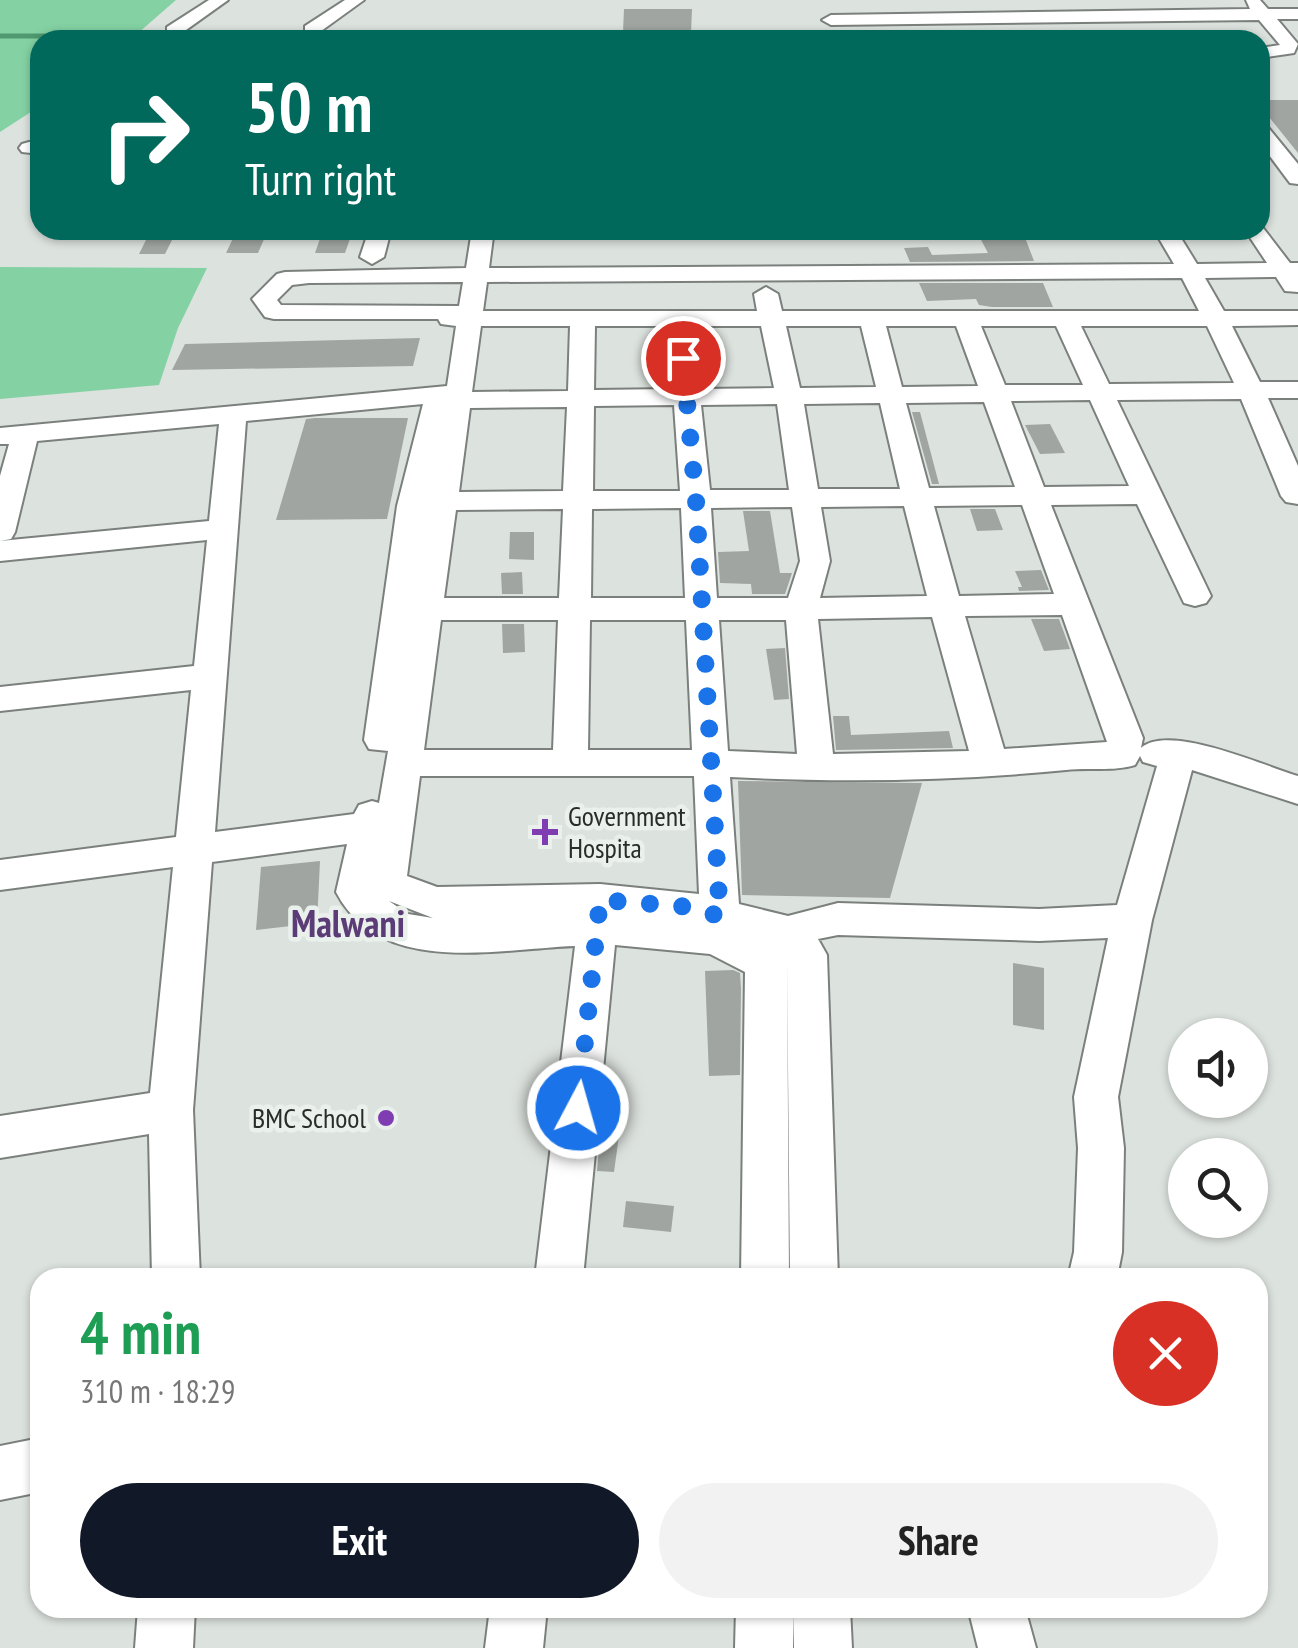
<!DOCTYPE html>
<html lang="en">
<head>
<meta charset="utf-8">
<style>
	:root { --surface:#fff; --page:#f2f2f2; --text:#222; --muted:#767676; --accent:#111827 }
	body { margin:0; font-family:"PT Sans Narrow",sans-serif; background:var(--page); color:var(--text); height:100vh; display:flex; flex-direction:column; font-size:38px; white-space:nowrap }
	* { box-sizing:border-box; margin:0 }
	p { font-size:32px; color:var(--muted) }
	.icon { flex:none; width:55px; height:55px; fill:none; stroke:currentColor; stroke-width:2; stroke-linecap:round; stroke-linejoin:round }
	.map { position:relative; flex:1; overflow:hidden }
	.side { position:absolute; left:30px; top:1268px; width:1238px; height:350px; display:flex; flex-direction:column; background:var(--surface); border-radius:30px; box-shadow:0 2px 8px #0004 }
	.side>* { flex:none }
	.hud { position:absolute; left:30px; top:30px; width:1240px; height:210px; border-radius:30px; box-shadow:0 2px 8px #0004; background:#00695c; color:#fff; overflow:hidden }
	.controls { position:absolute; left:1168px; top:1018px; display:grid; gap:20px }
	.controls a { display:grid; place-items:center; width:100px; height:100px; border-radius:50%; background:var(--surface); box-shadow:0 2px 8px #0004; font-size:50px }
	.pin { position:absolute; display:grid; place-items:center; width:85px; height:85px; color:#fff; margin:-42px; border:5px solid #fff; border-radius:50%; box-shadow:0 2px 10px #0007 }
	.me { position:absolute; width:110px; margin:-55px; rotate:6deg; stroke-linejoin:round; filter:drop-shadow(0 0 8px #0008) }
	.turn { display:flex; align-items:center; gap:35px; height:210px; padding:0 50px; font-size:45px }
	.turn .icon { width:130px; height:130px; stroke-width:2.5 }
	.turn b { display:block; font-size:70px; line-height:85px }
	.round { display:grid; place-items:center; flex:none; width:105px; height:105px; border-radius:52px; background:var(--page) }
	.head { display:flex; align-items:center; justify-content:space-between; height:170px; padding:0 50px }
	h1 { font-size:60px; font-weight:700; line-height:75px; color:#1e9e55 }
	.cta { display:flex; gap:20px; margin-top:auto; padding:20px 50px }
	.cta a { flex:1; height:115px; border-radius:60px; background:var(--accent); color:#fff; font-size:40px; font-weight:700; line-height:115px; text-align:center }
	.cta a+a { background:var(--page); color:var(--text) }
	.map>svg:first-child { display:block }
</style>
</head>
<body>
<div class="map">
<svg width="1298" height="1648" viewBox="0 0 1298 1648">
	<rect width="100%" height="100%" fill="#dce2de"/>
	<g fill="#84d2a4">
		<polygon points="0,0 176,0 130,40 40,40 40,106 0,132"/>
		<polygon points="0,267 207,268 178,328 159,385 0,399"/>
	</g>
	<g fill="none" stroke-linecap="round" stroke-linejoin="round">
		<polyline stroke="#4f9870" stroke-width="5" points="0,36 804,36"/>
	</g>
	<g fill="#a0a5a1">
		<polygon points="624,9 692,9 691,33 623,32"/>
		<polygon points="1260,100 1298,100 1298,153 1260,106"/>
		<polygon points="151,230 177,230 165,254 139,254"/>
		<polygon points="237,230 268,230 258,253 226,253"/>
		<polygon points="323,230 353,230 345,253 315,253"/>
		<polygon points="1024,235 1034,261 910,262 904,248 928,247 932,255 988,253 979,236"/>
		<polygon points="919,283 1043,283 1053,307 992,307 979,305 976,299 927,301"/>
		<polygon points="420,338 413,366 172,370 185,344"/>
		<polygon points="912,412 920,412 939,484 932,484"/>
		<polygon points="315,418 408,418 387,519 276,520 306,419"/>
		<polygon points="1050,424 1065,453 1040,454 1025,425"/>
		<polygon points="970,509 995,509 1003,530 977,531"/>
		<polygon points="743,511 770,511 780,573 792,573 785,594 752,594 751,584 720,583 718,552 749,551"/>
		<polygon points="510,532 534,532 534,560 509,559"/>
		<polygon points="1041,570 1049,590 1019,591 1018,587 1022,587 1015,571"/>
		<polygon points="522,572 523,594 502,594 501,573"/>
		<polygon points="1031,619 1059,619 1070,649 1044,651"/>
		<polygon points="502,624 524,624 525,652 503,653"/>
		<polygon points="785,648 789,699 774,700 766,649"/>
		<polygon points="833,716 849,716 851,735 949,731 953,748 836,750"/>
		<polygon points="738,781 922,783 890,898 742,895"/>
		<polygon points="320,861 317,923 256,930 261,867"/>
		<polygon points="1013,963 1044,968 1044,1030 1013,1025"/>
		<polygon points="733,970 740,973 741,989 740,1075 709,1076 705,971"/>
		<polygon points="601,1126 620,1128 614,1172 597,1171"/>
		<polygon points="626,1201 674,1206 671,1232 623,1227"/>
	</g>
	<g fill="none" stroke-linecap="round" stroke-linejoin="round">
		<g stroke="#7b807d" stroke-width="4">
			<g id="minor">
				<polygon points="209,0 228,0 179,35 167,35 167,27"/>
				<polygon points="345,0 364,0 317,34 305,34 305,26"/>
				<polygon points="1246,0 1260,0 1268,9 1298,9 1298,19 1277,19 1298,44 1294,53 1260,58 1260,48 1280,45 1259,20 831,25 822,20 831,15 1250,9"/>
				<polygon points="1260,124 1267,126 1298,164 1298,184 1290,183 1260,143"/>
				<polygon points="29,142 40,142 40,154 22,152 19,148 22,144"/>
				<path d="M 1260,224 L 1290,263 L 1298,263 L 1298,292 L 1285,291 L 1276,277 L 1205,278 L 1224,311 L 1298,311 L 1298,325 L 1232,326 L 1260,382 L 1298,382 L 1298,398 L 1268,398 L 1298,466 L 1298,504 L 1286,502 L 1281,496 L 1241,399 L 1117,400 L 1211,596 L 1206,603 L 1195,606 L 1184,603 L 1137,504 L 1051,505 L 1143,738 L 1141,748 C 1169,723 1264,766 1298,776 L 1298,804 L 1192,770 L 1152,920 L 1118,1097 L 1124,1148 L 1122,1252 L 1117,1278 L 1068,1278 L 1074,1252 L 1078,1148 L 1074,1097 L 1108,938 L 1039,941 L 838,935 L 818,939 L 827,955 L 838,1278 L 790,1278 L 787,959 L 789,1278 L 741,1278 L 745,972 L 710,954 L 615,945 L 583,1278 L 535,1278 L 575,946 C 497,949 380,977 336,892 L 347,844 L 212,862 L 193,1110 L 200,1278 L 152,1278 L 149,1134 L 0,1158 L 0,1116 L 150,1093 L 173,867 L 0,890 L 0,860 L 176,837 L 191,690 L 0,711 L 0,687 L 194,666 L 207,540 L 0,561 L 0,541 L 209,521 L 219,424 L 37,441 L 15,532 L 11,539 L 0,541 L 0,476 L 9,444 L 0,444 L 0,428 L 447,386 L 456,326 L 441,324 L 438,319 L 274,319 L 265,317 L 252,299 L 277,274 L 285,272 L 466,268 L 472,230 L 963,230 L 952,237 L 493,237 L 489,268 L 1174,264 L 1154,230 L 1176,230 L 1197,264 L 1267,263 L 1245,230 L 1260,230 ZM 1182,278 L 1199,311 L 782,311 L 778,294 L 766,287 L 754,294 L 757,311 L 483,311 L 487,282 ZM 463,282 L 459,306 L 281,305 L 277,300 L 292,285 L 309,283 ZM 481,326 L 570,326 L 568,391 L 472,392 ZM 595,326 L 667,326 L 672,389 L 594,390 ZM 692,326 L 761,326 L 774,388 L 699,389 ZM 786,326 L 861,326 L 876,387 L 800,388 ZM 886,326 L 956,326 L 978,386 L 902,387 ZM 981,326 L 1056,326 L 1083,385 L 1005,385 ZM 1081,326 L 1207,326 L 1234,383 L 1109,384 ZM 1090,400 L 1129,486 L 1044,487 L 1011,401 ZM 984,402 L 1015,487 L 929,488 L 906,403 ZM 880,403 L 900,489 L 818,489 L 804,404 ZM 423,404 L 397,506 L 364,740 L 369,749 L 388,751 L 379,803 L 372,801 L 359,805 L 354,814 L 215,832 L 246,421 ZM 777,404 L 789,490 L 710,490 L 701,405 ZM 674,405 L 680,491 L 593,491 L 594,406 ZM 567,407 L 563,491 L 459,492 L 470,408 ZM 1022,505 L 1054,594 L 959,596 L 934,506 ZM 904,506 L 927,596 L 820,598 L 830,561 L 821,507 ZM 792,507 L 800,561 L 788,598 L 717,598 L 711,508 ZM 681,508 L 685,598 L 591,598 L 592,509 ZM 563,509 L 559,598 L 444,598 L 456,510 ZM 1062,615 L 1107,742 L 1004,749 L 965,616 ZM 932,617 L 969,751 L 833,754 L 818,619 ZM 441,620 L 558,620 L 553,750 L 424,750 ZM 590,620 L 686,620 L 692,750 L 588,750 ZM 719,620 L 786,620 L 797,754 L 728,751 ZM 1140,756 L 1143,762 L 1157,766 L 1117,905 L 1039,909 L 838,903 L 788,916 L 739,904 L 730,777 C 842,783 955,781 1066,770 C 1089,767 1113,772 1135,765 ZM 420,776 L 694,776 L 699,894 L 600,884 L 437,887 L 407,876 ZM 389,901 L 433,918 L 408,914 Z"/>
				<polygon points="369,230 391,230 384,257 372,264 360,257"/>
				<polygon points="40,1438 40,1492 0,1500 0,1446"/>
				<polygon points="138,1608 195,1608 193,1648 135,1648"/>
				<polygon points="490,1608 547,1608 543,1648 485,1648"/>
				<polygon points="736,1608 850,1608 852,1648 794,1648 794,1611 793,1648 735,1648"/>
				<polygon points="968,1608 1025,1608 1036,1648 978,1648"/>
			</g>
		</g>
		<use href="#minor" fill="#fff" fill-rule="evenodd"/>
	</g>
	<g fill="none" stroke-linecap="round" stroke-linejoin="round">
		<polyline stroke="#1a73e8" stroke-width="18" stroke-dasharray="0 32.4" points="578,1108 600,900 681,906 720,916 696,500 683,358"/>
	</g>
	<g fill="#7f3db1" stroke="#eaf0ec" stroke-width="4">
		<path d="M540 817h10v10h10v10h-10v10h-10v-10h-10v-10h10z"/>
		<circle cx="386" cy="1118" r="10"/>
	</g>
	<g text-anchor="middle" stroke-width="9" stroke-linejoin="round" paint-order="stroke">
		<g font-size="28" fill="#292c2a" stroke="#eaf0ec" text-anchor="start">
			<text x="568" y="826">Government<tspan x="568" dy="32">Hospita</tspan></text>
			<text x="366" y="1128" text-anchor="end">BMC School</text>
		</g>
		<g font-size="38" font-weight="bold" fill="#5c3c77" stroke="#eaf0ec">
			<text x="348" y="937">Malwani</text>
		</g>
	</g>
</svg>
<div class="controls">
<a><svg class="icon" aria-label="sound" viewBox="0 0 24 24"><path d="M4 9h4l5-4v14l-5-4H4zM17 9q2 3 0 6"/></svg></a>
<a><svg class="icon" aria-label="search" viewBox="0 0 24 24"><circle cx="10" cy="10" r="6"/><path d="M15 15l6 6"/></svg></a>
</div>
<div class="pin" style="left:683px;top:358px;background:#d93025"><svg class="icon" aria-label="arrive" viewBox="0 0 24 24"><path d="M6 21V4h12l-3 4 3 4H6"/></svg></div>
<svg class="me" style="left:578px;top:1108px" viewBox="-20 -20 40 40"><circle r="17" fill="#1a73e8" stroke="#fff" stroke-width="3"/><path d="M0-11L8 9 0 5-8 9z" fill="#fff"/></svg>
<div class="hud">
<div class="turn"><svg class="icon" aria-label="right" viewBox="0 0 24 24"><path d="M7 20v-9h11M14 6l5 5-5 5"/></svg><div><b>50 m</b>Turn right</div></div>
</div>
<section class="side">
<div class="head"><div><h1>4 min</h1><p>310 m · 18:29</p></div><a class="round" style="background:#d93025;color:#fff"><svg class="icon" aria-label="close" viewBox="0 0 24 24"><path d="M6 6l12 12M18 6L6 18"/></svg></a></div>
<div class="cta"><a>Exit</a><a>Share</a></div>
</section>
</div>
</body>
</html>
